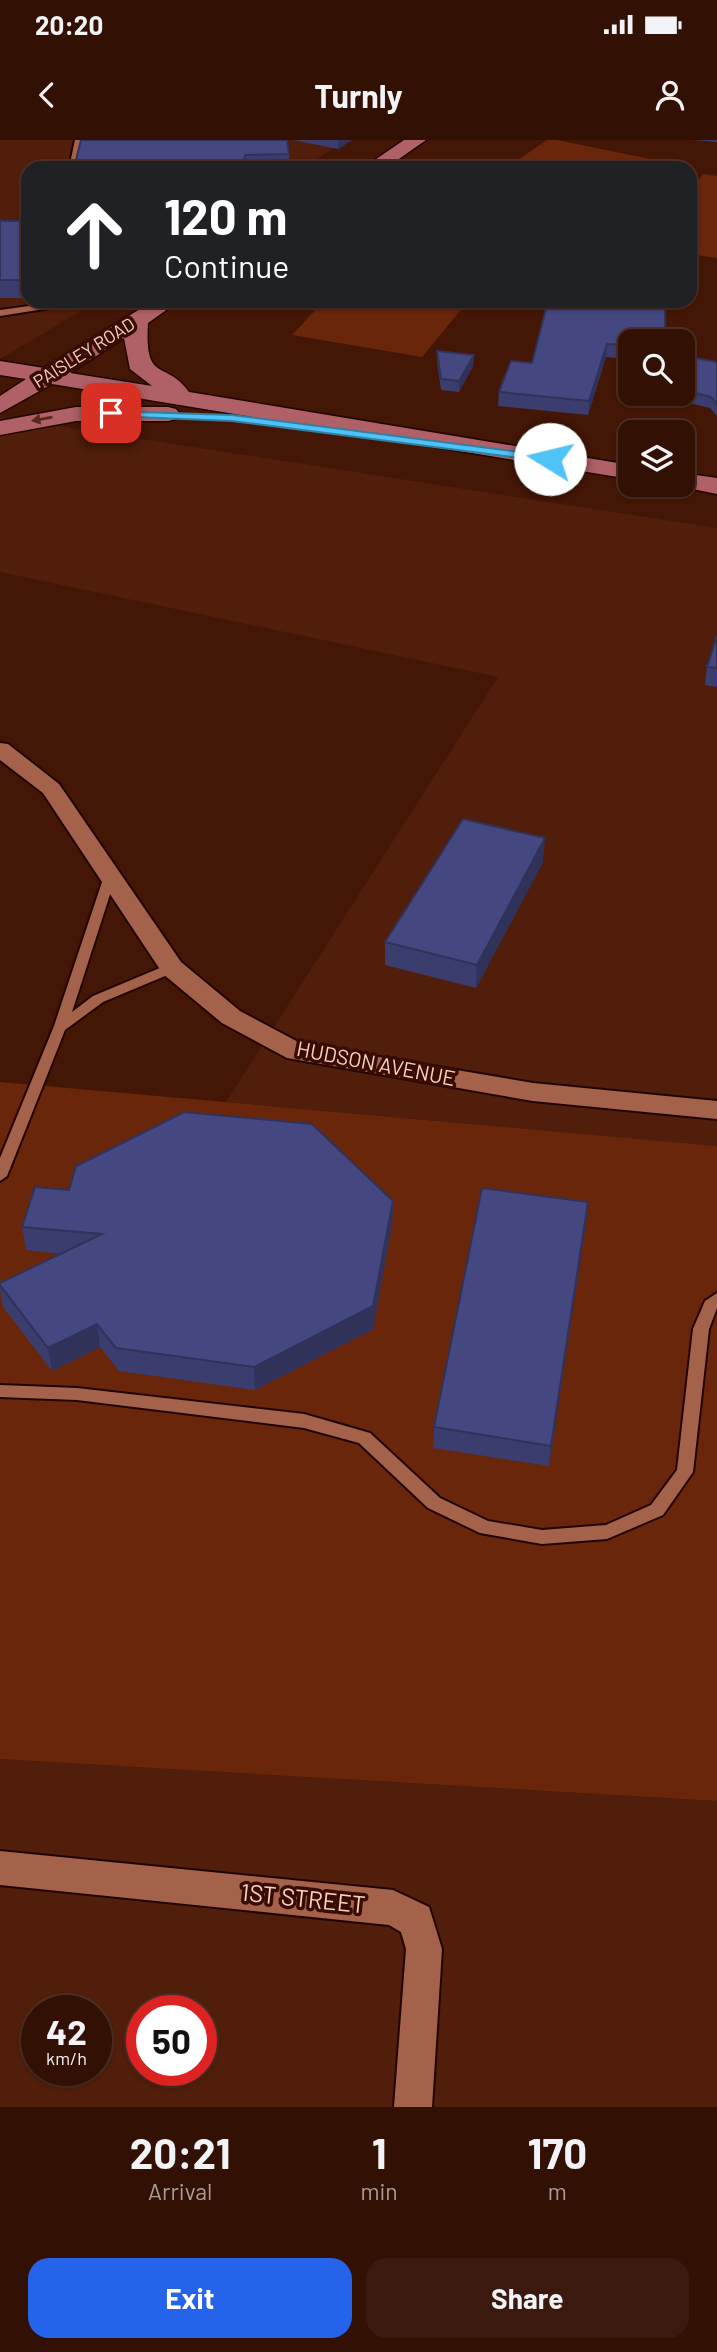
<!DOCTYPE html>
<html lang="en">
<head>
<meta charset="utf-8">
<style>
	:root { --surface:#331004; --page:#3b190e; --text:#f1f3f6; --muted:#a99d9a; --line:#4e3026; --accent:#2563eb }
	body { margin:0; font-family:Barlow,sans-serif; background:var(--page); color:var(--text); height:100vh; display:flex; flex-direction:column; font-size:26px; white-space:nowrap }
	* { box-sizing:border-box; margin:0 }
	p { font-size:23px; color:var(--muted) }
	.icon { flex:none; width:38px; height:38px; fill:none; stroke:currentColor; stroke-width:2; stroke-linecap:round; stroke-linejoin:round }
	.map { position:relative; height:1967px; overflow:hidden }
	.panel { display:flex; flex-direction:column; background:var(--surface); flex:1 }
	.panel>* { flex:none }
	.guide { position:absolute; left:21px; top:21px; width:676px; height:147px; border-radius:21px; box-shadow:0 2px 5px #0004,0 0 0 2px var(--line); background:#202124; color:#fff; overflow:hidden }
	.controls { position:absolute; left:618px; top:189px; display:grid; gap:14px }
	.controls a { display:grid; place-items:center; width:77px; height:77px; border-radius:14px; background:var(--surface); box-shadow:0 2px 5px #0004,0 0 0 2px var(--line); font-size:35px }
	.speed { position:absolute; left:21px; top:1855px; display:flex; gap:14px; font-size:35px; font-weight:700; text-align:center }
	.speed>* { display:grid; place-content:center; width:91px; height:91px; border-radius:50%; background:var(--surface); box-shadow:0 2px 5px #0004,0 0 0 2px var(--line); line-height:1 }
	.speed small { font-size:18px; font-weight:400 }
	.speed .limit { border:10px solid #d22; background:#fff; color:#111 }
	.pin { position:absolute; display:grid; place-items:center; width:60px; height:60px; color:#fff; margin:-30px; border-radius:14px; box-shadow:0 4px 10px #0006 }
	.me { position:absolute; width:77px; margin:-38px; rotate:279deg; stroke-linejoin:round; filter:drop-shadow(0 0 5px #0008) }
	.turn { display:flex; align-items:center; gap:24px; height:147px; padding:0 28px; font-size:32px }
	.turn .icon { width:91px; height:91px; stroke-width:2.5 }
	.turn b { display:block; font-size:49px; line-height:60px }
	.eta { display:flex; justify-content:space-evenly; align-items:center; height:119px; text-align:center }
	.eta b { font-size:42px; font-weight:700; line-height:49px }
	.button { display:flex; gap:14px; margin-top:auto; padding:14px 28px }
	.button a { flex:1; height:80px; border-radius:21px; background:var(--accent); color:#fff; font-size:28px; font-weight:700; line-height:80px; text-align:center }
	.button a+a { background:var(--page); color:var(--text) }
	.status { display:flex; justify-content:space-between; align-items:center; height:49px; padding:0 35px; background:var(--surface); direction:ltr }
	.status svg { height:19px; fill:currentColor }
	header { display:flex; justify-content:space-between; align-items:center; height:91px; padding:0 28px; background:var(--surface); font-size:32px; font-weight:700 }
	.map>svg:first-child { display:block }
</style>
</head>
<body>
<div class="status"><b>20:20</b><svg viewBox="0 0 49 12"><path d="M0 12V9h3v3zM5 12V6h3v6zM10 12V3h3v9zM15 12V0h3v12zM26 1h20v11H26zM47 4h2v5h-2z"/></svg></div>
<header><svg class="icon" aria-label="back" viewBox="0 0 24 24"><path d="M15 5l-7 7 7 7"/></svg>Turnly<svg class="icon" aria-label="person" viewBox="0 0 24 24"><circle cx="12" cy="8" r="4"/><path d="M4 21q1-7 8-7t8 7"/></svg></header>
<div class="map">
<svg width="717" height="1967" viewBox="0 0 717 1967">
	<rect width="100%" height="100%" fill="#441606"/>
	<g fill="#501e0a" fill-rule="evenodd">
		<polygon points="0,0 346,0 303,28 28,28 28,161 98,161 0,219"/>
		<polygon points="0,277 717,388 717,1006 226,962 498,537 0,432"/>
		<path d="M 0,1619 L 717,1661 L 717,1967 L 0,1967 ZM 37,1871 L 96,1871 L 96,1930 L 37,1930 ZM 142,1871 L 201,1871 L 201,1930 L 142,1930 Z"/>
	</g>
	<g fill="#69260b">
		<polygon points="547,0 557,0 655,20 645,28 506,28"/>
		<polygon points="703,34 717,36 717,118 690,114 690,53"/>
		<polygon points="324,161 468,161 422,217 292,195"/>
		<polygon points="0,942 717,1006 717,1661 0,1619"/>
	</g>
	<g fill="none" stroke-linecap="round" stroke-linejoin="round">
		<g stroke="#230500" stroke-width="4">
			<g id="service">
				<polygon points="75,0 83,0 77,28 69,28"/>
				<polygon points="65,161 86,161 82,163 0,176 0,170"/>
				<polygon points="109,735 115,739 72,872 93,856 167,825 177,825 178,828 177,831 103,862 65,890 7,1036 0,1041 0,1018 54,886 103,739"/>
				<polygon points="717,1153 717,1168 709,1189 693,1332 663,1375 607,1399 542,1404 480,1393 428,1368 359,1303 304,1288 77,1260 0,1257 0,1245 77,1248 304,1274 370,1293 440,1358 488,1381 542,1390 606,1385 651,1365 677,1330 693,1189 705,1161"/>
			</g>
		</g>
		<g stroke="#230500" stroke-width="4">
			<g id="minor">
				<polygon points="0,603 8,604 59,644 181,822 240,871 302,904 533,943 717,961 717,979 533,961 287,918 222,883 163,834 43,653 0,620"/>
				<polygon points="0,1711 393,1750 429,1767 442,1809 432,1967 394,1967 406,1809 401,1792 389,1785 0,1745"/>
			</g>
		</g>
		<g stroke="#230500" stroke-width="3">
			<g id="secondary">
				<polygon points="404,0 426,0 386,28 363,28"/>
				<path d="M 153,161 L 179,161 L 148,183 C 144,245 166,219 189,252 L 630,325 L 630,339 L 52,244 L 0,273 L 0,256 L 26,239 L 0,235 L 0,221 L 44,228 ZM 124,198 L 130,229 L 152,246 L 70,233 Z"/>
				<polygon points="76,267 168,267 176,269 180,274 176,279 168,281 76,281 0,295 0,281"/>
				<polygon points="682,333 717,338 717,354 673,345 682,345"/>
			</g>
		</g>
		<use href="#service" fill="#a5624b" fill-rule="evenodd"/>
		<use href="#minor" fill="#a5624b" fill-rule="evenodd"/>
		<use href="#secondary" fill="#af6167" fill-rule="evenodd"/>
	</g>
	<g fill="#3a3d6e">
		<polygon points="81,0 289,14 289,28 74,28"/>
		<polygon points="293,0 352,0 338,9"/>
		<polygon points="694,0 717,0 717,2"/>
		<rect x="0" y="81" width="28" height="77"/>
		<polygon points="548,161 630,201 630,219 606,217 588,275 498,266 499,252 532,223"/>
		<polygon points="437,211 474,215 473,226 459,252 441,250 437,222"/>
		<polygon points="717,222 717,276 710,268 664,257 665,254 682,254 682,230"/>
		<polygon points="717,496 717,547 705,545 707,527"/>
		<polygon points="543,722 476,848 385,825 385,802"/>
		<polygon points="69,1050 393,1061 392,1084 373,1189 255,1250 119,1231 100,1207 52,1231 3,1167 0,1150 0,1143 61,1114 26,1110 22,1087"/>
		<polygon points="588,1062 549,1326 433,1308 434,1287"/>
	</g>
	<g fill="#30325a">
		<polygon points="338,0 352,0 338,9"/>
		<polygon points="607,204 606,217 588,275 589,261"/>
		<polygon points="474,215 473,226 459,252 459,241"/>
		<polygon points="545,698 543,722 476,848 477,825"/>
		<polygon points="393,1061 392,1084 373,1189 255,1250 254,1227"/>
		<polygon points="588,1062 586,1083 549,1326 551,1306"/>
		<polygon points="97,1184 100,1207 52,1231 48,1208"/>
	</g>
	<g fill="#444780" stroke="#30325a" stroke-width="2">
		<polygon points="81,0 287,0 289,14 245,15 244,25 173,26 173,28 74,28"/>
		<rect x="0" y="81" width="28" height="59"/>
		<polygon points="548,161 665,161 665,201 630,201 630,205 607,204 589,261 499,252 511,221 532,223"/>
		<polygon points="437,211 474,215 459,241 441,239"/>
		<polygon points="695,218 717,222 717,264 711,257 682,250 682,230"/>
		<polygon points="717,496 717,528 707,527"/>
		<polygon points="463,679 545,698 477,825 385,802"/>
		<polygon points="184,972 312,984 393,1061 373,1166 254,1227 116,1208 97,1184 48,1208 0,1145 0,1143 102,1094 22,1087 35,1047 69,1050 76,1026"/>
		<polygon points="482,1048 588,1062 551,1306 434,1287"/>
	</g>
	<defs><path id="oneway-solid" d="M-6-.8H1V-3.2L6.5 0L1 3.2V.8H-6Z" transform="scale(1.75)"/></defs>
	<use fill="#5c261f" href="#oneway-solid" transform="translate(42 279) rotate(170)"/>
	<polygon fill="#4fc3f7" stroke="#337fa1" stroke-width="2" points="108,271 232,275 550,316 555,319 550,322 232,281 111,276 108,275"/>
	<g text-anchor="middle" stroke-width="7" stroke-linejoin="round" paint-order="stroke">
		<g font-size="18" fill="#f8d2c4" stroke="#390c00">
			<text transform="translate(84 213) rotate(-32)" y="6">PAISLEY ROAD</text>
		</g>
		<g font-size="21" fill="#f8d2c4" stroke="#390c00">
			<text transform="translate(376 924) rotate(11)" y="7">HUDSON AVENUE</text>
		</g>
		<g font-size="24" fill="#f8d2c4" stroke="#390c00">
			<text transform="translate(303 1759) rotate(6)" y="8">1ST STREET</text>
		</g>
	</g>
</svg>
<div class="controls">
<a><svg class="icon" aria-label="search" viewBox="0 0 24 24"><circle cx="10" cy="10" r="6"/><path d="M15 15l6 6"/></svg></a>
<a><svg class="icon" aria-label="layers" viewBox="0 0 24 24"><path d="M12 4l9 5-9 5-9-5zM3 14l9 5 9-5"/></svg></a>
</div>
<div class="speed"><div>42<small>km/h</small></div><div class="limit">50</div></div>
<div class="pin" style="left:111px;top:273px;background:#d93025"><svg class="icon" aria-label="arrive" viewBox="0 0 24 24"><path d="M6 21V4h12l-3 4 3 4H6"/></svg></div>
<svg class="me" style="left:550px;top:319px" viewBox="-20 -20 40 40"><circle r="19" fill="#fff"/><path d="M0-13L10 11 0 6-10 11z" fill="#4fc3f7"/></svg>
<div class="guide">
<div class="turn"><svg class="icon" aria-label="ahead" viewBox="0 0 24 24"><path d="M12 20V5M6 11l6-6 6 6"/></svg><div><b>120 m</b>Continue</div></div>
</div>
</div>
<section class="panel">
<div class="eta">
<div><b>20:21</b><p>Arrival</p></div>
<div><b>1</b><p>min</p></div>
<div><b>170</b><p>m</p></div>
</div>
<div class="button"><a>Exit</a><a>Share</a></div>
</section>
</body>
</html>
